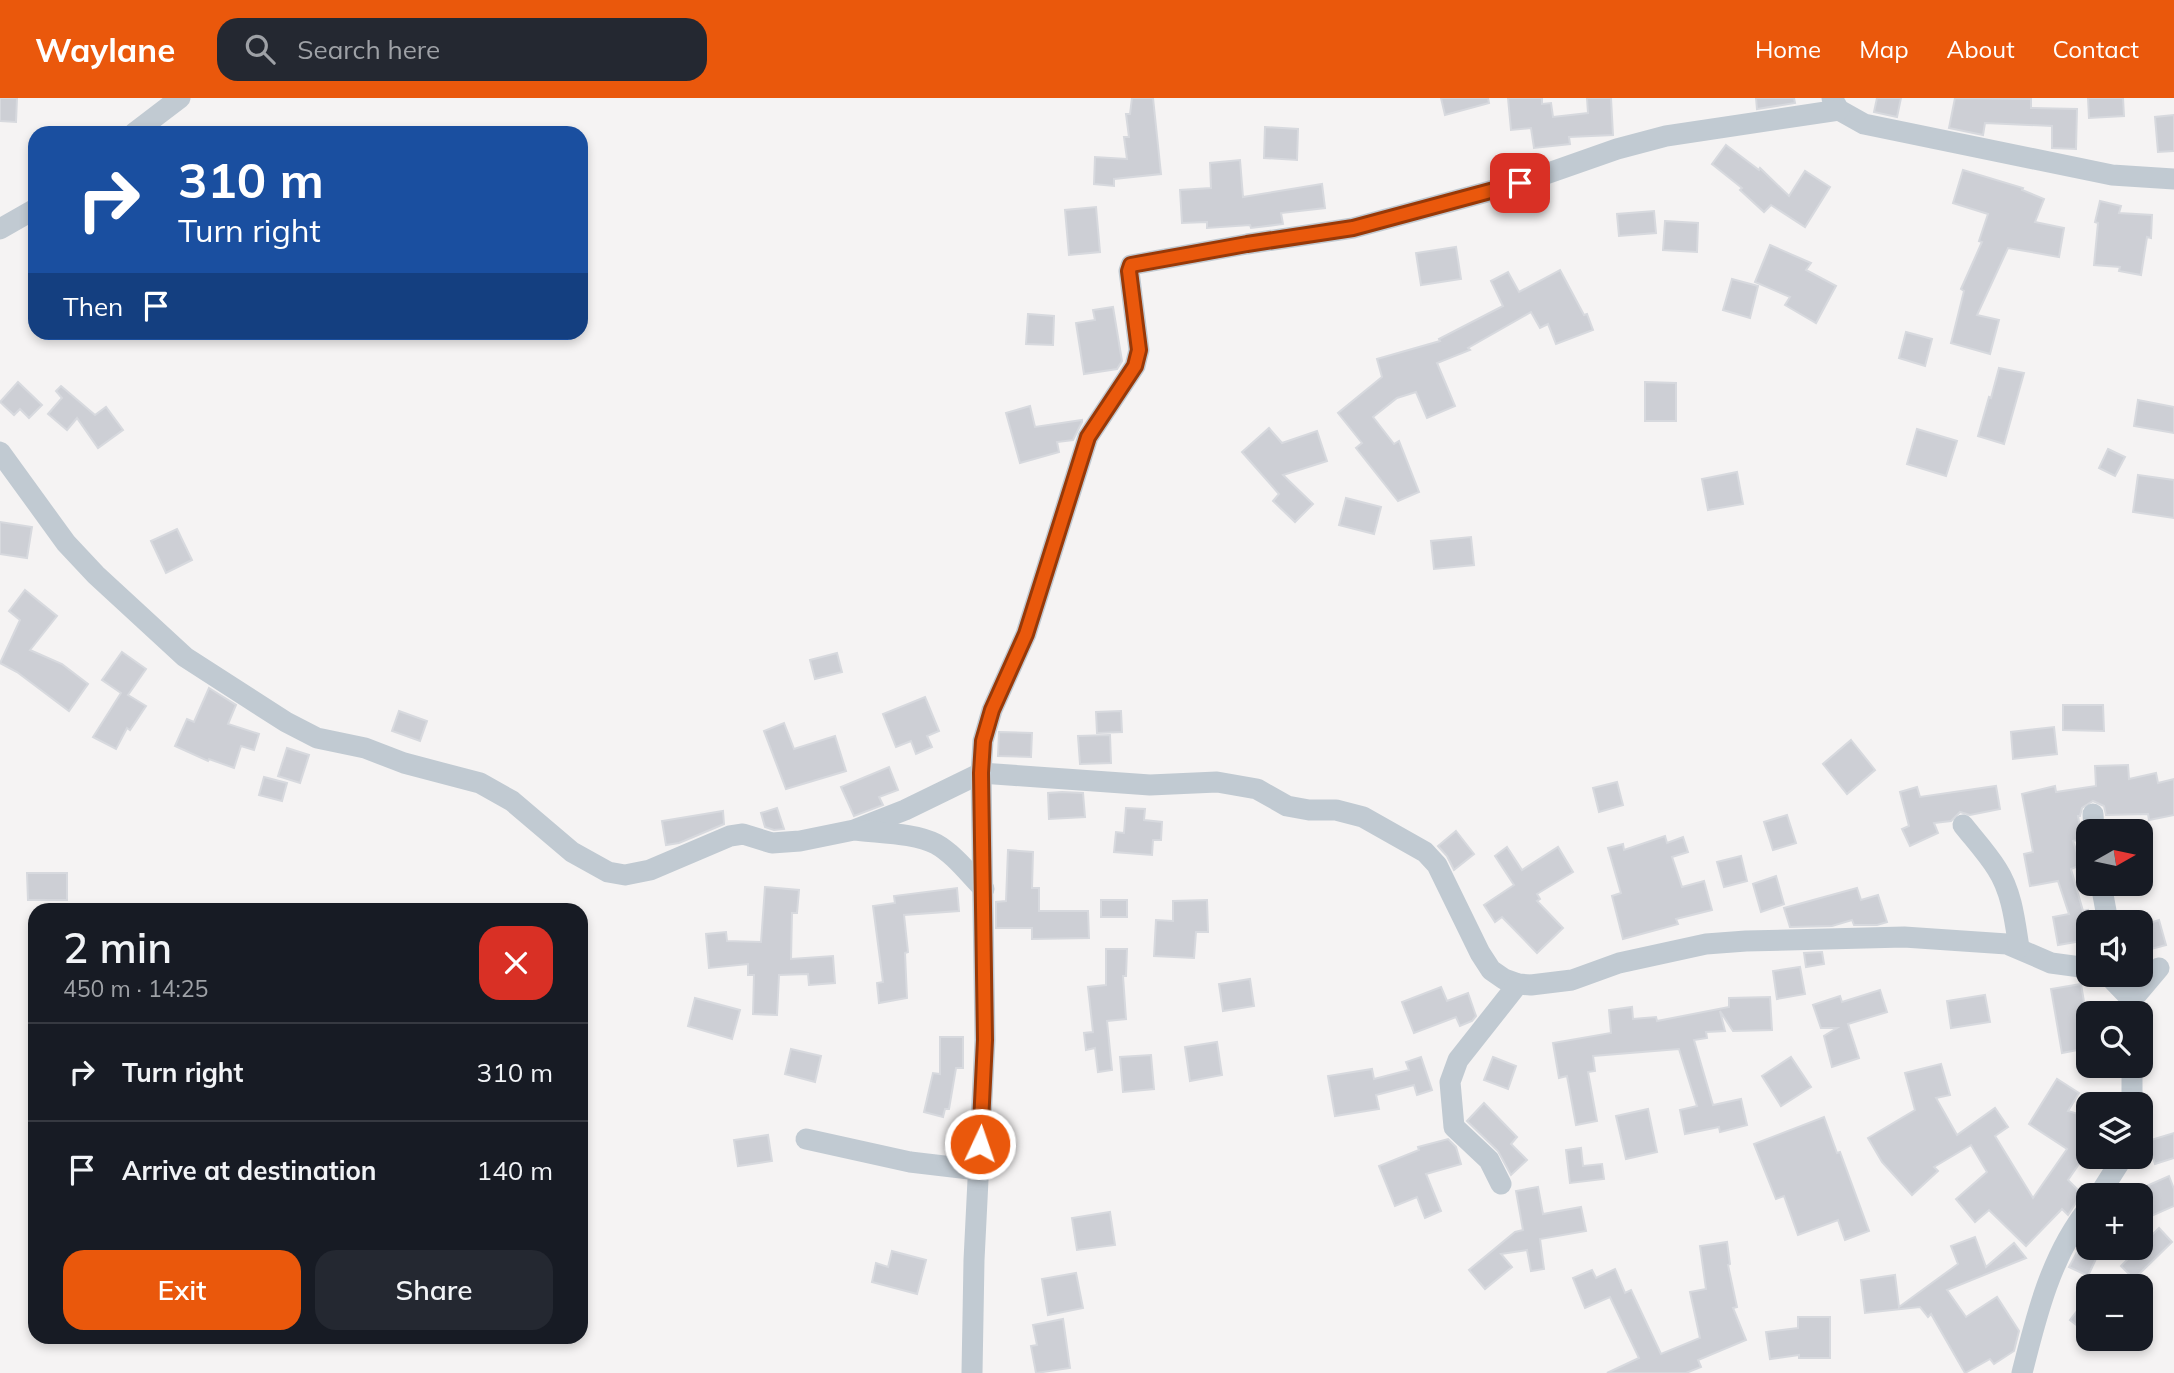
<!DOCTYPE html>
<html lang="en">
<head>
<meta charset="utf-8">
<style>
	:root { --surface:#171b24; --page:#242831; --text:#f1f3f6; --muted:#9ea1a6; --line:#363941; --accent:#ea580c }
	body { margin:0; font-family:Mulish,sans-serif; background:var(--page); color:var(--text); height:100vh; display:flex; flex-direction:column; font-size:26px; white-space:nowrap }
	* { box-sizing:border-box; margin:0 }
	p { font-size:23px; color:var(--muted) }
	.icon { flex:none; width:38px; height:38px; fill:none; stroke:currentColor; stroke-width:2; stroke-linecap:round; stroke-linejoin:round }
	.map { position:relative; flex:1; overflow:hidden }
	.side { position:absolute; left:28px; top:805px; width:560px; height:441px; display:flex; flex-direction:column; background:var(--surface); border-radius:21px; box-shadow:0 4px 10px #0003 }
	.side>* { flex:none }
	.top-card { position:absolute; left:28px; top:28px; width:560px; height:214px; border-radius:21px; box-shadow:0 4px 10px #0003; background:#1a4fa0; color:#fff; overflow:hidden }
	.needle { width:46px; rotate:81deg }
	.fabs { position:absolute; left:2076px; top:721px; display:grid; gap:14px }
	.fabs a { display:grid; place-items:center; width:77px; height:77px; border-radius:14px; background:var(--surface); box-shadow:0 4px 10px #0003; font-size:35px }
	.pin { position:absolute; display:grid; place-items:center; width:60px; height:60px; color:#fff; margin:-30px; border-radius:14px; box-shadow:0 4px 10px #0006 }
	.me { position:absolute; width:77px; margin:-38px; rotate:3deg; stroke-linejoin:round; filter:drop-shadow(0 0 5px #0008) }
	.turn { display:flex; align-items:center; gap:24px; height:147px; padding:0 35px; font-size:32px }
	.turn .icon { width:91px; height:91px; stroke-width:2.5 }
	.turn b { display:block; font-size:49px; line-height:60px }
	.then { display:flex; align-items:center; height:66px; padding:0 35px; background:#0003; gap:14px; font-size:26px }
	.round { display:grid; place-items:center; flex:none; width:74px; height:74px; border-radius:21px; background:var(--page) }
	.headline { display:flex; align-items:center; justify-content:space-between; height:119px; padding:0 35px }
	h1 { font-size:42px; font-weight:600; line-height:52px }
	.primary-button { display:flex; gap:14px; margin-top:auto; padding:14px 35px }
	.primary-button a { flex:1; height:80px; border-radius:21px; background:var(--accent); color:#fff; font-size:28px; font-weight:600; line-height:80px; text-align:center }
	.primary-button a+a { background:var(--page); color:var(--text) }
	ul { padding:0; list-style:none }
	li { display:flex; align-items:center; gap:21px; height:98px; padding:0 35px; border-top:2px solid var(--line) }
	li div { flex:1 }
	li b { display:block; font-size:26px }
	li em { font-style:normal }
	header { display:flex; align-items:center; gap:42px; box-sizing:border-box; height:98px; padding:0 35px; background:var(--accent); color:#fff }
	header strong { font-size:33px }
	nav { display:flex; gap:38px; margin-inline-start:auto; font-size:24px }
	.search { width:490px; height:63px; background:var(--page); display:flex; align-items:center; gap:18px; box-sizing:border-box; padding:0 24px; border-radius:21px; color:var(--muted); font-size:26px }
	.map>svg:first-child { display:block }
</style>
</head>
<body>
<header>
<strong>Waylane</strong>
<div class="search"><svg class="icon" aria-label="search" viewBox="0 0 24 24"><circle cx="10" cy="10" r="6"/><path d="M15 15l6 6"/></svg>Search here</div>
<nav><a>Home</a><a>Map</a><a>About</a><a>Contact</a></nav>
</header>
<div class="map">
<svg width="2174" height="1275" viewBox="0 0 2174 1275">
	<rect width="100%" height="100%" fill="#f5f3f3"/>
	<g fill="#cdcfd5" stroke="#d7d9de" stroke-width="2">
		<polygon points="0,0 17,0 16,24 0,23"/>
		<polygon points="1132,0 1153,0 1161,76 1114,81 1114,88 1094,86 1095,59 1127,61 1124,39 1129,39 1126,16 1130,16"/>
		<polygon points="1441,0 1488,0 1489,5 1445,17"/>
		<polygon points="1508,0 1542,0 1542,6 1551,5 1553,19 1588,15 1587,0 1611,0 1613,37 1569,39 1570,46 1534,50 1531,30 1511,32"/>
		<polygon points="1756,0 1794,0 1795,5 1757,11"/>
		<polygon points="1877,0 1901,0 1897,19 1874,14"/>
		<polygon points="1955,0 2031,1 2031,10 2077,11 2076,51 2052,50 2052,28 1985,25 1983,37 1949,30"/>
		<polygon points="2088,0 2123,0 2124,18 2089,20"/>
		<polygon points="2174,17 2174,53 2158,54 2155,19"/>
		<polygon points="1265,29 1298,31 1297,62 1264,60"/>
		<polygon points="1726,47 1759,72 1760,70 1789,98 1805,73 1830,89 1805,129 1771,107 1764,114 1740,92 1742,90 1712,66"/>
		<polygon points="1240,62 1243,99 1322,86 1325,110 1281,115 1283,126 1251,130 1250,127 1207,130 1207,124 1182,125 1180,92 1211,90 1210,65"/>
		<polygon points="1963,72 2023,90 2022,92 2044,101 2035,124 2064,130 2059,159 2008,150 1977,217 1999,222 1990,256 1951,245 1964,193 1961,191 1982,144 1979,143 1988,116 1953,105"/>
		<polygon points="2100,103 2121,108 2119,115 2152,117 2151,140 2147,139 2141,177 2119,173 2120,169 2094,167 2098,125 2095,124"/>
		<polygon points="1096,109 1100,154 1069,157 1065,112"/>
		<polygon points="1654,113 1656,135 1619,138 1617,116"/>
		<polygon points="1665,123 1698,125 1697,154 1663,152"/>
		<polygon points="1770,147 1811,165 1806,172 1836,188 1816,225 1785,207 1790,199 1755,184"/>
		<polygon points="1456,149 1461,181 1421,187 1416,155"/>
		<polygon points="1560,172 1584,217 1587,216 1593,232 1556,246 1548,226 1540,230 1531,214 1468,250 1470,252 1437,265 1455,308 1427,320 1416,294 1397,300 1373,319 1394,346 1399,343 1419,394 1398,403 1356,350 1362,345 1338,315 1382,279 1377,261 1440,243 1439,241 1503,208 1491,183 1508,174 1519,194"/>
		<polygon points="1732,181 1758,188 1750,220 1723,212"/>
		<polygon points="1113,209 1122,263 1117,271 1084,276 1076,225 1095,222 1093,212"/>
		<polygon points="1028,216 1054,218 1053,247 1026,246"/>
		<polygon points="1906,234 1932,241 1925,268 1899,260"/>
		<polygon points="1999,270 2024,275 2004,346 1978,338 1989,299 1991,300"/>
		<polygon points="18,284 42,307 29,320 20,311 14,317 0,304"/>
		<polygon points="1645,284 1676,285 1676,323 1645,323"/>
		<polygon points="61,288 95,317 106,309 123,332 98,350 77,320 67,332 48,316 62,300 56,293"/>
		<polygon points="2138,302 2174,309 2174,335 2134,328"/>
		<polygon points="1030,308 1035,329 1082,322 1082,324 1073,342 1057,344 1059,354 1020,365 1006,315"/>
		<polygon points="1269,330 1282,345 1317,333 1327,363 1283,377 1313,406 1295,424 1273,403 1279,396 1242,354"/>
		<polygon points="1917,331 1957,343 1946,378 1907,366"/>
		<polygon points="2108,351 2125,359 2115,378 2099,370"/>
		<polygon points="1737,374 1743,406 1708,412 1702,381"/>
		<polygon points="2138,377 2174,382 2174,420 2133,414"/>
		<polygon points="1346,400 1381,409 1374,436 1339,427"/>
		<polygon points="0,424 32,429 27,460 0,456"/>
		<polygon points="177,431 192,462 166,475 151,443"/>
		<polygon points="1471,439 1474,467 1434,471 1431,443"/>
		<polygon points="25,492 57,518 30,552 62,566 88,586 69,613 17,574 0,565 20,522 9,513"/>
		<polygon points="122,554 146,571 128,597 146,608 130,632 127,630 116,651 93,639 121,595 102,582"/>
		<polygon points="837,555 842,574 815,581 810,562"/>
		<polygon points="209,590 236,607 228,626 259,636 254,652 241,648 234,670 209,661 208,663 175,648 187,621 194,624"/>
		<polygon points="925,599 939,633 927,638 932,649 916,656 911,643 896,649 883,616"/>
		<polygon points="2063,607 2103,607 2104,633 2063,632"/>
		<polygon points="399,613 427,623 420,643 392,633"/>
		<polygon points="1121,613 1122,634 1097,635 1096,614"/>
		<polygon points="784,625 794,651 835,638 846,673 786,691 764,633"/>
		<polygon points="2054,629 2057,656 2013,661 2011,634"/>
		<polygon points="999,634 1032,635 1031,659 998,658"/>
		<polygon points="1110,637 1111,665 1080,666 1078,638"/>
		<polygon points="1851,642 1875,672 1847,696 1823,666"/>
		<polygon points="287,650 309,657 300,685 278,678"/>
		<polygon points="2128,667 2129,681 2156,675 2158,685 2174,681 2174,717 2149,722 2148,716 2106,717 2104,708 2093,703 2082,710 2080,718 2078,718 2082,741 2073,743 2081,767 2071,771 2083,813 2088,812 2088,842 2058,847 2053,819 2069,816 2058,783 2030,788 2024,756 2033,754 2022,696 2055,688 2056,694 2096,688 2095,668"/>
		<polygon points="889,669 898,692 879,699 883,707 854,718 841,689"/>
		<polygon points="264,679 287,685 282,703 259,697"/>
		<polygon points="1617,684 1623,707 1599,714 1593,690"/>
		<polygon points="1996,688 2000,711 1970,717 1960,714 1951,723 1934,725 1938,735 1910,748 1902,731 1909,728 1900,694 1917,689 1920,699"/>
		<polygon points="1062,694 1083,695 1085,719 1049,721 1048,695"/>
		<polygon points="777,710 784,731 774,732 765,729 761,715"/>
		<polygon points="1126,710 1145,711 1144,722 1162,724 1161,742 1153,742 1152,757 1114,754 1116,734 1124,735"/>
		<polygon points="723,713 724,726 679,745 666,747 662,723"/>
		<polygon points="1787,717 1796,745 1773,752 1764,724"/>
		<polygon points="1456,733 1474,756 1454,772 1447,758 1438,748"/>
		<polygon points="1665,738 1667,745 1683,739 1688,754 1672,759 1682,789 1704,783 1712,812 1676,821 1678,826 1623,841 1612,798 1621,795 1608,750 1623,746 1624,752"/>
		<polygon points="1507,749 1522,772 1558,749 1573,774 1537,796 1540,801 1537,803 1563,830 1537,855 1502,819 1495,824 1484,807 1514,787 1495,758"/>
		<polygon points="1008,752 1033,754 1032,790 1039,790 1039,813 1088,813 1089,840 1032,841 1032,830 996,830 996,804 1006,803"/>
		<polygon points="1741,758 1747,783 1724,789 1717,764"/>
		<polygon points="27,775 67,775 67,802 28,802"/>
		<polygon points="1776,778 1784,806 1761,814 1753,786"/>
		<polygon points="765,789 799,792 797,815 792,815 791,861 833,858 835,885 809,887 808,876 779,877 777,917 753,916 754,877 748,877 748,866 709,870 706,836 726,834 727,843 761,844"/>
		<polygon points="957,790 959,813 904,817 908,854 905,855 907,900 879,905 877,885 883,884 873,808 895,805 894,798"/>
		<polygon points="1857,790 1861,802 1878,797 1887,824 1877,827 1854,827 1852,822 1832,828 1790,829 1784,810"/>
		<rect x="1101" y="802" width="26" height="17"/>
		<polygon points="1207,802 1208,834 1196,834 1194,860 1154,858 1156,822 1173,823 1173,803"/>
		<polygon points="2159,822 2166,847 2140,854 2140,828"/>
		<polygon points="1106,851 1127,851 1126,878 1123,878 1126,921 1107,923 1112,972 1098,974 1095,950 1086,952 1084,935 1093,934 1088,889 1106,887"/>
		<polygon points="1822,854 1824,866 1806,869 1804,855"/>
		<polygon points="1800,869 1805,896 1777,901 1773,873"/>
		<polygon points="1250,881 1254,908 1223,913 1219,886"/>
		<polygon points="2081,886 2086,916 2088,915 2088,950 2062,955 2051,891"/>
		<polygon points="1441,889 1447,903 1468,895 1476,918 1472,923 1460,928 1456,919 1414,935 1402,904"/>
		<polygon points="1880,892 1887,914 1848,926 1859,960 1832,969 1824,938 1837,930 1821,930 1813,907 1840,898 1842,904"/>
		<polygon points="1985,897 1990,924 1951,930 1947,903"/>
		<polygon points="1770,899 1772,932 1733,933 1720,913 1725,933 1706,934 1707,940 1694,942 1713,1007 1741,1001 1747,1027 1720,1034 1719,1029 1685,1036 1680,1012 1697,1008 1679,951 1593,958 1595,973 1588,974 1597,1023 1576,1027 1567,978 1559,980 1553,945 1611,935 1609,912 1632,909 1633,921 1656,919 1657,923 1729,909 1729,900"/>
		<polygon points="695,900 740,912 732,941 688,928"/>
		<polygon points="940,939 963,939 963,970 956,970 949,1011 945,1011 943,1019 924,1014 933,975 940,976"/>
		<polygon points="1217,944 1222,977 1190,983 1185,949"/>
		<polygon points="791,951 821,958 815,984 785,976"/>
		<polygon points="1151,957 1154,991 1123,994 1120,959"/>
		<polygon points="1421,959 1432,992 1417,997 1414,987 1376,997 1379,1011 1335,1018 1328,978 1372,971 1374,981 1409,972 1406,964"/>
		<polygon points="1493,959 1516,968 1508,991 1484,982"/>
		<polygon points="1791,959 1811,989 1781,1008 1762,978"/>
		<polygon points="1941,966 1950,997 1936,1000 1957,1037 1995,1010 2008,1029 1995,1038 2033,1100 2067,1051 2029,1026 2057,981 2079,995 2068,1013 2088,1019 2088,1053 2068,1082 2085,1099 2077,1103 2068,1117 2062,1111 2026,1148 1989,1112 1975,1124 1956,1101 1987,1074 1971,1047 1934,1069 1938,1073 1912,1097 1882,1064 1868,1040 1915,1012 1905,975"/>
		<polygon points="1484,1005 1517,1039 1511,1046 1527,1062 1511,1077 1498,1053 1467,1023"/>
		<polygon points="1648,1011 1657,1054 1626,1061 1616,1018"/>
		<polygon points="1824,1019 1837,1055 1840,1054 1869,1133 1845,1142 1838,1122 1798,1137 1784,1098 1776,1101 1754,1046"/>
		<polygon points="2174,1035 2174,1060 2155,1066 2148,1043"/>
		<polygon points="768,1037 772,1063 738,1068 734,1042"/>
		<polygon points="1448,1041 1456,1049 1461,1066 1426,1076 1441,1113 1425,1120 1417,1099 1395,1108 1379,1068 1419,1052 1418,1049"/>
		<polygon points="1581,1050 1583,1068 1602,1066 1604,1081 1570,1085 1566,1052"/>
		<polygon points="2169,1078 2174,1091 2174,1108 2140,1123 2140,1091"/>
		<polygon points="1538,1089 1543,1116 1581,1109 1586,1133 1540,1141 1544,1171 1531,1173 1527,1152 1501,1156 1512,1169 1485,1191 1469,1172 1515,1134 1523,1132 1516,1093"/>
		<polygon points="1110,1114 1115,1147 1077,1152 1072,1120"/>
		<polygon points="2159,1130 2172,1144 2134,1181 2121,1168"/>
		<polygon points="2088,1134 2088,1150 2101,1150 2088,1178 2069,1169"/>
		<polygon points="1975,1139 1986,1169 2014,1145 2026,1160 1947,1192 1966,1219 1997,1199 2019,1233 2014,1253 1994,1266 1990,1261 1965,1275 1931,1216 1928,1219 1920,1209 1865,1215 1861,1182 1895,1177 1899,1209 1958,1166 1951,1148"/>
		<polygon points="1727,1144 1730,1166 1728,1167 1737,1209 1733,1210 1746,1242 1698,1262 1701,1269 1686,1275 1607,1275 1639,1260 1610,1199 1585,1210 1573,1180 1592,1172 1596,1180 1615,1171 1625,1195 1631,1192 1661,1256 1700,1240 1690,1194 1706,1191 1700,1148"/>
		<polygon points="892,1153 926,1162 917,1196 872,1184 876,1165 888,1169"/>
		<polygon points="1076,1175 1083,1210 1048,1217 1042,1181"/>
		<polygon points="2088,1199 2088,1236 2070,1222"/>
		<polygon points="1798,1219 1830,1219 1830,1260 1799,1260 1799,1257 1770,1261 1766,1234 1798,1230"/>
		<polygon points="1063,1221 1070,1270 1036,1275 1031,1248 1037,1247 1033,1227"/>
	</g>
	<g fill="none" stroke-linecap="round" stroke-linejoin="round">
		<g stroke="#c1cad2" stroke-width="21">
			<polyline points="1832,0 1839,12 1864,26 2112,77 2174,81"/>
			<polyline points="134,35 180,0"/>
			<polyline points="0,131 35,111"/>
			<polyline points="0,354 66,445 96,477 185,559 286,624 317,640 365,650 404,665 480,685 512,703 572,754 608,774 625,777 650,772 730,738 743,736 772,745 800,743 854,732 905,712 981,675 1150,687 1217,684 1257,691 1287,708 1309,712 1336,712 1363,719 1425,754 1437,767 1480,855 1491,872 1504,881 1518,886 1531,887 1572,882 1619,865 1706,846 1746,843 1904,839 2007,846 2051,865 2088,870"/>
			<polyline points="2093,716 2094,733"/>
			<path d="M 1963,727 C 1974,741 1987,755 1997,771 C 2012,794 2015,824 2019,850"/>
			<path d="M 856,732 C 879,735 916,735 936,746 C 954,756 969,776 984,791"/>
			<polyline points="2101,786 2106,813 2105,824"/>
			<polyline points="2108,877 2132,902"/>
			<polyline points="2132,915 2132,902 2159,870"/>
			<polyline points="2132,968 2132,1006"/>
			<polyline points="806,1041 910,1064 978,1072"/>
			<polyline points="1501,1086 1489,1062 1454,1029 1450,984 1458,962 1518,886"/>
			<polyline points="2099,1097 2123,1059"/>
			<polyline points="972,1275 974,1162 985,942 981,675 983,643 992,612 1026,536 1088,339 1135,268 1139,252 1129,173 1131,167 1247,146 1353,130 1520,85 1617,51 1666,38 1839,12"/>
			<path d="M 2022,1275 C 2036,1219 2051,1157 2088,1111"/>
		</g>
	</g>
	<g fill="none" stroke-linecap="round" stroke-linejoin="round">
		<g stroke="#983908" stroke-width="18">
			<polyline id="route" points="980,1046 985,942 981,675 983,643 992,612 1026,536 1088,339 1135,268 1139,252 1129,173 1131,167 1247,146 1353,130 1520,85"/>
		</g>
		<use href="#route" stroke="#ea580c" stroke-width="12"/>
	</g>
</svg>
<div class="fabs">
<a><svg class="needle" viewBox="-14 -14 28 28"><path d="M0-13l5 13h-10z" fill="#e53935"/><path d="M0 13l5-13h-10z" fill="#9ea1a6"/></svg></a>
<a><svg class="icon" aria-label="sound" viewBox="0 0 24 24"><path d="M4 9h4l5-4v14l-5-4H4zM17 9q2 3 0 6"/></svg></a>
<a><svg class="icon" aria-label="search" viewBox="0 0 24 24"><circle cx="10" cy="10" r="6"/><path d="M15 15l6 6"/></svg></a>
<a><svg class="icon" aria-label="layers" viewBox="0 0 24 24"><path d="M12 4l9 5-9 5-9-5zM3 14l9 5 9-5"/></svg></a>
<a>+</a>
<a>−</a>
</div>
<div class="pin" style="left:1520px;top:85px;background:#d93025"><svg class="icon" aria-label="arrive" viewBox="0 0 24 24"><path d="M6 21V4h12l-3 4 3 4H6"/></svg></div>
<svg class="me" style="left:980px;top:1046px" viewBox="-20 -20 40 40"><circle r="17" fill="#ea580c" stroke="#fff" stroke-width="3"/><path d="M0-11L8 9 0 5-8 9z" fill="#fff"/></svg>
<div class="top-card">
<div class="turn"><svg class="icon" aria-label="right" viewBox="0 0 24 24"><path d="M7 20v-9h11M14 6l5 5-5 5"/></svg><div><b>310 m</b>Turn right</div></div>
<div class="then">Then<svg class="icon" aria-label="arrive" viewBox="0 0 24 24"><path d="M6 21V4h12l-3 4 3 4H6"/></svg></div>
</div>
<section class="side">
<div class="headline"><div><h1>2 min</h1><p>450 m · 14:25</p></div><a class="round" style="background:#d93025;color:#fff"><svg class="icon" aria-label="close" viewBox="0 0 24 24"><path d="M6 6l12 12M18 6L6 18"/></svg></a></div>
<ul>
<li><svg class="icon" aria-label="right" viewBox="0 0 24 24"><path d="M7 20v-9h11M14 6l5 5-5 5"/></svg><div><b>Turn right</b></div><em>310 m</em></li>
<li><svg class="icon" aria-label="arrive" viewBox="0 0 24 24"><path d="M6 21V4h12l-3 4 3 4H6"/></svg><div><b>Arrive at destination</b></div><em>140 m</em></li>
</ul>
<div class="primary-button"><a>Exit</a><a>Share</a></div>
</section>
</div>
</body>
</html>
